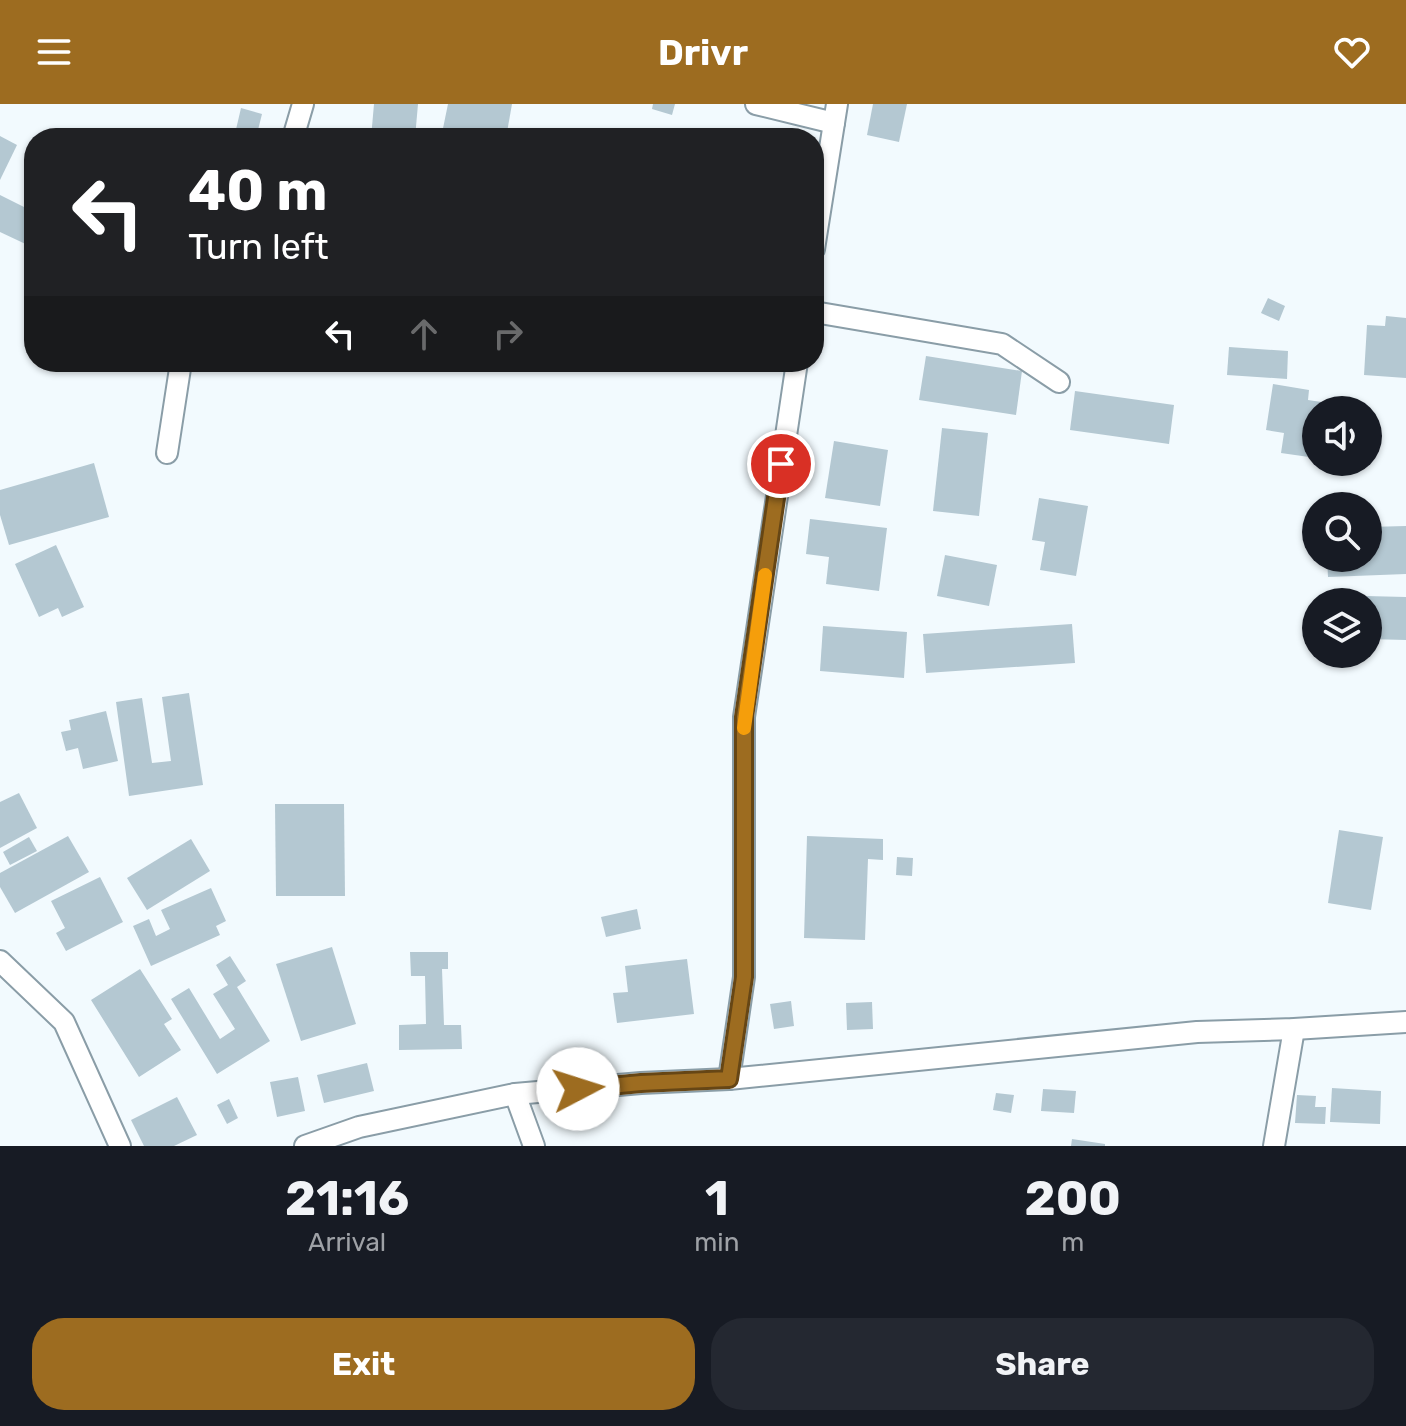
<!DOCTYPE html>
<html lang="en">
<head>
<meta charset="utf-8">
<style>
	:root { --surface:#171b24; --page:#242831; --text:#f1f3f6; --muted:#9ea1a6; --accent:#9d6c20 }
	body { margin:0; font-family:Rubik,sans-serif; background:var(--page); color:var(--text); height:100vh; display:flex; flex-direction:column; font-size:30px; white-space:nowrap }
	* { box-sizing:border-box; margin:0 }
	p { font-size:26px; color:var(--muted) }
	.icon { flex:none; width:44px; height:44px; fill:none; stroke:currentColor; stroke-width:2; stroke-linecap:round; stroke-linejoin:round }
	.map { position:relative; height:1042px; overflow:hidden }
	.side { display:flex; flex-direction:column; background:var(--surface); flex:1 }
	.side>* { flex:none }
	.top-card { position:absolute; left:24px; top:24px; width:800px; height:244px; border-radius:32px; box-shadow:0 2px 6px #0004; background:#202124; color:#fff; overflow:hidden }
	.fabs { position:absolute; left:1302px; top:292px; display:grid; gap:16px }
	.fabs a { display:grid; place-items:center; width:80px; height:80px; border-radius:50%; background:var(--surface); box-shadow:0 2px 6px #0004; font-size:40px }
	.pin { position:absolute; display:grid; place-items:center; width:68px; height:68px; color:#fff; margin:-34px; border:4px solid #fff; border-radius:50%; box-shadow:0 2px 8px #0007 }
	.me { position:absolute; width:88px; margin:-44px; rotate:85deg; stroke-linejoin:round; filter:drop-shadow(0 0 6px #0008) }
	.turn { display:flex; align-items:center; gap:28px; height:168px; padding:0 32px; font-size:36px }
	.turn .icon { width:104px; height:104px; stroke-width:2.5 }
	.turn b { display:block; font-size:56px; line-height:68px }
	.lanes { display:flex; align-items:center; height:76px; padding:0 32px; background:#0003; justify-content:center; gap:40px; direction:ltr }
	.lanes .off { opacity:.35 }
	.eta { display:flex; justify-content:space-evenly; align-items:center; height:136px; text-align:center }
	.eta b { font-size:48px; font-weight:700; line-height:56px }
	.action { display:flex; gap:16px; margin-top:auto; padding:16px 32px }
	.action a { flex:1; height:92px; border-radius:32px; background:var(--accent); color:#fff; font-size:32px; font-weight:700; line-height:92px; text-align:center }
	.action a+a { background:var(--page); color:var(--text) }
	header { display:flex; justify-content:space-between; align-items:center; height:104px; padding:0 32px; background:var(--accent); color:#fff; font-size:36px; font-weight:700 }
	.map>svg:first-child { display:block }
</style>
</head>
<body>
<header><svg class="icon" aria-label="menu" viewBox="0 0 24 24"><path d="M4 6h16M4 12h16M4 18h16"/></svg>Drivr<svg class="icon" aria-label="heart" viewBox="0 0 24 24"><path d="M12 20l-8-8c-3-5 5-10 8-4 3-6 11-1 8 4z"/></svg></header>
<div class="map">
<svg width="1406" height="1042" viewBox="0 0 1406 1042">
	<rect width="100%" height="100%" fill="#f2fafe"/>
	<g fill="#b4c8d2">
		<polygon points="374,0 418,0 415,34 371,34"/>
		<polygon points="448,0 512,0 506,34 441,34"/>
		<polygon points="653,0 675,0 672,11 652,5"/>
		<polygon points="873,0 907,0 899,38 867,31"/>
		<polygon points="241,4 262,10 256,34 234,34"/>
		<polygon points="779,26 801,29 800,34 778,34"/>
		<polygon points="0,32 17,41 0,76"/>
		<polygon points="0,91 34,108 34,144 0,128"/>
		<polygon points="1268,194 1285,202 1279,217 1261,209"/>
		<polygon points="1386,212 1406,214 1406,274 1364,271 1367,221 1385,222"/>
		<polygon points="1229,243 1288,247 1287,275 1227,271"/>
		<polygon points="926,252 1022,267 1016,311 919,296"/>
		<polygon points="1273,280 1309,286 1308,296 1335,300 1334,306 1316,306 1316,354 1281,349 1284,329 1266,326"/>
		<polygon points="1075,287 1174,301 1169,340 1070,326"/>
		<polygon points="942,324 988,329 979,412 933,407"/>
		<polygon points="834,337 888,346 880,402 825,394"/>
		<polygon points="94,359 109,413 9,441 0,411 0,386"/>
		<polygon points="1039,394 1088,402 1076,472 1040,466 1045,438 1032,436"/>
		<polygon points="810,415 887,424 879,487 826,480 829,453 806,450"/>
		<polygon points="1406,422 1406,470 1328,473 1327,454 1368,454 1368,423"/>
		<polygon points="56,441 84,503 62,513 58,504 39,513 15,460"/>
		<polygon points="945,451 997,461 989,502 937,492"/>
		<polygon points="1325,491 1406,493 1406,536 1368,535 1368,498 1325,498"/>
		<polygon points="1072,520 1075,559 926,569 923,530"/>
		<polygon points="823,522 907,528 904,574 820,567"/>
		<polygon points="189,589 203,681 129,692 116,598 142,594 152,659 171,657 162,593"/>
		<polygon points="106,607 118,657 83,665 78,644 66,647 61,628 71,626 69,616"/>
		<polygon points="19,689 37,724 0,744 0,698"/>
		<polygon points="275,700 344,700 345,792 276,792"/>
		<polygon points="1339,726 1383,733 1371,806 1328,799"/>
		<polygon points="68,732 89,768 15,809 0,783 0,769"/>
		<polygon points="807,732 883,735 883,756 868,755 865,836 804,834"/>
		<polygon points="29,733 37,747 10,761 3,748"/>
		<polygon points="191,735 210,767 147,806 127,774"/>
		<polygon points="897,753 913,754 912,772 896,771"/>
		<polygon points="100,773 123,818 66,847 56,829 65,824 51,797"/>
		<polygon points="211,784 226,817 216,822 220,831 151,862 133,822 149,815 156,832 170,825 161,806"/>
		<polygon points="637,805 641,825 606,833 601,813"/>
		<polygon points="332,843 356,920 301,937 276,860"/>
		<polygon points="410,848 448,848 448,865 442,865 444,921 461,921 462,945 399,946 399,921 426,920 425,872 411,872"/>
		<polygon points="230,852 246,877 237,883 270,937 217,970 171,895 189,884 220,935 235,925 213,890 228,881 216,861"/>
		<polygon points="687,855 694,910 617,919 613,889 628,888 625,862"/>
		<polygon points="140,865 172,915 164,920 181,946 139,973 91,896"/>
		<polygon points="791,897 794,922 774,925 770,900"/>
		<polygon points="872,898 873,925 847,926 846,899"/>
		<polygon points="367,959 374,987 324,999 317,971"/>
		<polygon points="298,973 305,1007 277,1013 270,978"/>
		<polygon points="1332,984 1381,987 1380,1020 1330,1018"/>
		<polygon points="1043,985 1076,987 1074,1009 1041,1007"/>
		<polygon points="996,989 1014,991 1011,1009 993,1006"/>
		<polygon points="1297,991 1316,992 1315,1003 1326,1003 1325,1020 1295,1019"/>
		<polygon points="177,993 197,1031 174,1042 144,1042 131,1016"/>
		<polygon points="229,995 238,1014 227,1020 217,1001"/>
		<polygon points="1072,1035 1105,1040 1105,1042 1071,1042"/>
	</g>
	<g fill="none" stroke-linecap="round" stroke-linejoin="round">
		<g stroke="#8a9da7" stroke-width="24">
			<g id="minor">
				<polyline points="756,0 834,19"/>
				<polyline points="293,34 303,0"/>
				<polyline points="814,145 837,0"/>
				<polyline points="814,208 1002,240 1059,278"/>
				<polyline points="167,349 181,258"/>
				<polyline points="0,857 64,918 120,1042"/>
				<polyline points="729,975 744,873 744,613 797,258"/>
				<polyline points="515,990 534,1042"/>
				<polyline points="305,1042 359,1023 515,990 641,979 729,975 1197,928 1294,925 1406,918"/>
				<polyline points="1274,1042 1294,925"/>
			</g>
		</g>
		<use href="#minor" stroke="#fff" stroke-width="20"/>
	</g>
	<g fill="none" stroke-linecap="round" stroke-linejoin="round">
		<g stroke="#664615" stroke-width="20">
			<polyline id="route" points="578,985 641,979 729,975 744,873 744,613 781,360"/>
		</g>
		<use href="#route" stroke="#9d6c20" stroke-width="14"/>
		<polyline stroke="#f59e0b" stroke-width="14" points="744,624 765,471"/>
	</g>
</svg>
<div class="fabs">
<a><svg class="icon" aria-label="sound" viewBox="0 0 24 24"><path d="M4 9h4l5-4v14l-5-4H4zM17 9q2 3 0 6"/></svg></a>
<a><svg class="icon" aria-label="search" viewBox="0 0 24 24"><circle cx="10" cy="10" r="6"/><path d="M15 15l6 6"/></svg></a>
<a><svg class="icon" aria-label="layers" viewBox="0 0 24 24"><path d="M12 4l9 5-9 5-9-5zM3 14l9 5 9-5"/></svg></a>
</div>
<div class="pin" style="left:781px;top:360px;background:#d93025"><svg class="icon" aria-label="arrive" viewBox="0 0 24 24"><path d="M6 21V4h12l-3 4 3 4H6"/></svg></div>
<svg class="me" style="left:578px;top:985px" viewBox="-20 -20 40 40"><circle r="19" fill="#fff"/><path d="M0-13L10 11 0 6-10 11z" fill="#9d6c20"/></svg>
<div class="top-card">
<div class="turn"><svg class="icon" aria-label="left" viewBox="0 0 24 24"><path d="M17 20v-9H6M10 6l-5 5 5 5"/></svg><div><b>40 m</b>Turn left</div></div>
<div class="lanes"><svg class="icon" aria-label="left" viewBox="0 0 24 24"><path d="M17 20v-9H6M10 6l-5 5 5 5"/></svg><svg class="icon off" aria-label="ahead" viewBox="0 0 24 24"><path d="M12 20V5M6 11l6-6 6 6"/></svg><svg class="icon off" aria-label="right" viewBox="0 0 24 24"><path d="M7 20v-9h11M14 6l5 5-5 5"/></svg></div>
</div>
</div>
<section class="side">
<div class="eta">
<div><b>21:16</b><p>Arrival</p></div>
<div><b>1</b><p>min</p></div>
<div><b>200</b><p>m</p></div>
</div>
<div class="action"><a>Exit</a><a>Share</a></div>
</section>
</body>
</html>
